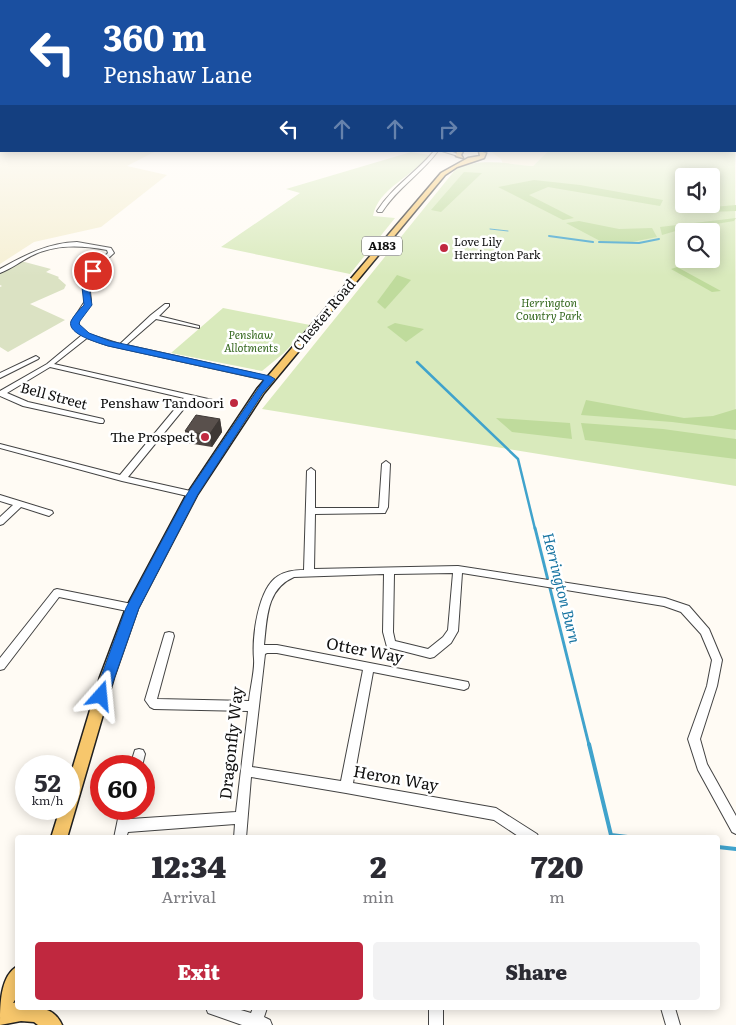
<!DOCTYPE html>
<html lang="en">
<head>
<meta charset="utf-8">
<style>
	:root { --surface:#fff; --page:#f2f2f3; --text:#2b2b33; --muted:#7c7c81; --accent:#c0283f }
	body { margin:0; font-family:Literata,serif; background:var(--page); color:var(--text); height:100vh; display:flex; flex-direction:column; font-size:19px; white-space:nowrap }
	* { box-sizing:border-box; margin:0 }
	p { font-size:16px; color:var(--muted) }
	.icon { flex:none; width:28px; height:28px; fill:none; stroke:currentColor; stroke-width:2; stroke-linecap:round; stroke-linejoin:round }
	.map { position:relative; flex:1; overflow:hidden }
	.sheet { position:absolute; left:15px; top:835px; width:705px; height:175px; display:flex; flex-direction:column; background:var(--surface); border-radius:5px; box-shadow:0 2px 12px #0003 }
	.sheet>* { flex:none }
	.guide { position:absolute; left:0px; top:0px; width:736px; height:152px; box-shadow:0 2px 12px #0003; background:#1a4fa0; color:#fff; overflow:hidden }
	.buttons { position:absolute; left:675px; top:168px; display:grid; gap:10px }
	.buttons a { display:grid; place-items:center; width:45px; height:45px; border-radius:5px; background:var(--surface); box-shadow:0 2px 12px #0003; font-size:25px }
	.speed { position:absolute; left:15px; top:755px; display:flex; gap:10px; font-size:25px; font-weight:700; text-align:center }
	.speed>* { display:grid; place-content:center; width:65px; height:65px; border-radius:50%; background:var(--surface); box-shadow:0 2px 12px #0003; line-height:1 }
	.speed small { font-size:12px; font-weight:400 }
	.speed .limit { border:8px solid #d22; background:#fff; color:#111 }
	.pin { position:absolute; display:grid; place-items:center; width:42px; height:42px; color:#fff; margin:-21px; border:2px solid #fff; border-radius:50%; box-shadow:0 1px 5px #0007 }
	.me { position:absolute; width:55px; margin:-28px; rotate:18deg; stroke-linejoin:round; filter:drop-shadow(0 0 4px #0008) }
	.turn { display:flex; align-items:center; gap:18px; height:105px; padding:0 20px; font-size:22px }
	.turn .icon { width:65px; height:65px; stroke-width:2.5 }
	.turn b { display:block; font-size:35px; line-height:42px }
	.lanes { display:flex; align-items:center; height:48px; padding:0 20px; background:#0003; justify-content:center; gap:25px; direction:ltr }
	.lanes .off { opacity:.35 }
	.eta { display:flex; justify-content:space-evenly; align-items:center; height:85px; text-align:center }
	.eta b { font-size:30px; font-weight:800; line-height:35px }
	.cta { display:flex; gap:10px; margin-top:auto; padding:10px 20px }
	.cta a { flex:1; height:58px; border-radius:5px; background:var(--accent); color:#fff; font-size:20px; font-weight:800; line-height:58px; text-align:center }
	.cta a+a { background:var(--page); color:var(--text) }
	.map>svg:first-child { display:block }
</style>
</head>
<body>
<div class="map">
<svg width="736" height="1025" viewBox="0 0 736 1025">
	<rect width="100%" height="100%" fill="#fffbf4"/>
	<g fill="#f5efd3">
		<polygon points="0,132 1,151 156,151 127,166 167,175 101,227 34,242 0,264"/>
		<polygon points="490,151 548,151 533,166 503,164 501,159"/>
	</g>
	<g fill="#d9eabc" fill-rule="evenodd">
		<path d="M 735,134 L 736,486 L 262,409 L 455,170 C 478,157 508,164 533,166 L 548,151 L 735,151 ZM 684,176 L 711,176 L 711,204 L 684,204 ZM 684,231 L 711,231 L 711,259 L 684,259 Z"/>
		<path d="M 411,152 L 429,155 C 414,176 378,188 373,216 L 395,218 L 350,274 L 221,247 L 300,193 L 286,189 Z"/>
		<polygon points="223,308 310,325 284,353 262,371 171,353"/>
	</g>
	<g fill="#bfdb9c">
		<polygon points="464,172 482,173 441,212 431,210"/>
		<polygon points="534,180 580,185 663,200 660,206 548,187 529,195 574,218 563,220 498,187"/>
		<polygon points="680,204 713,207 736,205 736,211 710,212 677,208"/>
		<polygon points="736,218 734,221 679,230 662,235 660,227"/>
		<polygon points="579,221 619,229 652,228 657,237 632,242 602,242 566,223"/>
		<polygon points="677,267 721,291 712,292 671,269"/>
		<polygon points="397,275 411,280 385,309 377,302"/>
		<polygon points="395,323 424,329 406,342 387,327"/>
		<polygon points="586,400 684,418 713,416 736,409 736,430 672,422 581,415"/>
		<polygon points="496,418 570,423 572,439 512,432"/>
		<polygon points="581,423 663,429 736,439 736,459 585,440"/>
	</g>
	<polygon fill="#dbe2c3" points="21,261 51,269 46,272 59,277 58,278 66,285 64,289 30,304 65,320 8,352 0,347 0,287 2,286 0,285 0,273"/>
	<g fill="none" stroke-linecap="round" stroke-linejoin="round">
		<polyline stroke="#40a3cc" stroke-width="1" points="490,229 508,231"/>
		<g stroke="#40a3cc" stroke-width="2">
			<polyline points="549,236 593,242"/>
			<polyline points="599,242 639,243 659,239"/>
		</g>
		<polyline stroke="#40a3cc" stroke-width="2.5" points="417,362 518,459 535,529"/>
		<polyline stroke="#40a3cc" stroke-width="3" points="535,528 589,745"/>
		<g stroke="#40a3cc" stroke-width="4">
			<polyline points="589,744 611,835 636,838"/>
			<polyline points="718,847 736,849"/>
		</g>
		<g stroke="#434343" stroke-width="2">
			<g id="minor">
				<path d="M 434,151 L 438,151 C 421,174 397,188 382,212 L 378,212 L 377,211 C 392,187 416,173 434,151 Z"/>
				<polygon points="442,151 450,151 460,155 458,156"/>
				<path d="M 77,242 L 111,248 L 114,253 L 100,266 L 89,282 L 91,301 L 78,321 L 80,328 L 88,334 L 120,344 L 151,315 L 165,304 L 169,304 L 169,306 L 159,316 L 199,326 L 199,328 L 156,319 L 126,345 L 270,377 L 274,379 L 270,381 L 107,345 L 87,338 L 54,364 L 217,401 L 217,405 L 214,405 L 191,400 L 128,477 L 195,492 L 196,494 L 195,496 L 192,497 L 122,481 L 0,448 L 0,444 L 120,475 L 184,398 L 50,367 L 7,393 L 28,402 L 103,419 L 104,421 L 103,423 L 100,423 L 23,406 L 0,396 L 0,391 L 47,364 L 82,335 L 75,330 L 72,321 L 85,301 L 83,282 L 96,264 L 108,253 L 107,250 C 80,245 56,244 31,256 C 21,261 11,269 0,273 L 0,269 C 25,255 48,243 77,242 Z"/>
				<polygon points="36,356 39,358 38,359 0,378 0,373"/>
				<path d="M 386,461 L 390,464 L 388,507 L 385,513 L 315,514 L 314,569 L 458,566 L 665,598 L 689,606 L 709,629 L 722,660 L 717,686 L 700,739 L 707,764 L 736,816 L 736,834 L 732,832 L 698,770 L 688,739 L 707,686 L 712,660 L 701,634 L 681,612 L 664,606 L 462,573 L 458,631 L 451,643 L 434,657 L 430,658 L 387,647 L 383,632 L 384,574 L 294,577 C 266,589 267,619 264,645 L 277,645 L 468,682 L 469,685 L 468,688 L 464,690 L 373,672 L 353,783 L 496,808 L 537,834 L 539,838 L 521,838 L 494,820 L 346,793 L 251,777 L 246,838 L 234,838 L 235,824 L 128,832 L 126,838 L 114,838 L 120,809 L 132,809 L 130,819 L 236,812 L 248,711 L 154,709 L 150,707 L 145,700 L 164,636 L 165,633 L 169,632 L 173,633 L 174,636 L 157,699 L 249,701 C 250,689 255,670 254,659 C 252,637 258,588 278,576 C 286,571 295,570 304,570 L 307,471 L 311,468 L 315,471 L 315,508 L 379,508 L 382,464 ZM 453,573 L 448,630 L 443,637 L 428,649 L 395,641 L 393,632 L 394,574 ZM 267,653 L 277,653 L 363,670 L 341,781 L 252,767 L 265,654 Z"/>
				<polygon points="0,495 52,511 53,513 49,516 21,507 3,524 0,525 0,517 13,505 0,501"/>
				<polygon points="57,589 132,604 136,605 137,608 136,611 132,612 59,597 4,669 0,670 0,658 54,590"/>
				<polygon points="139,749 143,750 145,754 142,766 130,766 135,750"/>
				<polygon points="206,1008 234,1008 251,1013 253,1008 267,1008 264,1017 270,1020 272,1025 242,1025 208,1013"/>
				<rect x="429" y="1008" width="14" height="17"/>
				<polygon points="661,1008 675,1008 680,1025 666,1025"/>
			</g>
		</g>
		<g stroke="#212121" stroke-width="3">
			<g id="major">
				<polygon points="457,151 463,151 461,155 463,158 456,156"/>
				<polygon points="479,151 486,153 484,158 457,167 445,175 264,393 197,495 138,608 114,677 67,838 51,838 60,809 69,809 69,780 100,677 126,608 187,494 257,389 441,173 468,158 480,156"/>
				<path d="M 18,966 L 18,995 L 13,1003 L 18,1002 L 18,1008 C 36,1008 53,1005 62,1025 L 38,1025 L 34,1022 L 21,1021 L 0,1025 C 0,1006 0,975 18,966 Z"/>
			</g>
		</g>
		<use href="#minor" fill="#fff" fill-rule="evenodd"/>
		<use href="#major" fill="#f7c76c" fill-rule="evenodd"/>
	</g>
	<polygon fill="#4d4541" points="220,419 222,432 212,447 187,443 185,431"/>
	<polygon fill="#3e3835" points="220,419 222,432 212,447 209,435"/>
	<polygon fill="#59504c" stroke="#3e3835" points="196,415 220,419 209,435 185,431"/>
	<linearGradient id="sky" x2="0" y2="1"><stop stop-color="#95c8ee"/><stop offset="0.48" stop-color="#fffdfa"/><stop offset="1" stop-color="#fffdfa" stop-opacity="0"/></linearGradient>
	<rect width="736" height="276" fill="url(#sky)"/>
	<path fill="#1a73e8" stroke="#114b97" d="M 90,270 L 96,271 L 89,287 L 92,305 L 80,321 L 79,324 L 89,333 L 110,341 L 270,376 L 275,379 L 263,393 L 198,494 L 139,608 L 108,696 L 106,700 L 101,702 L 96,700 L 94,696 L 126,608 L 187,494 L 264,380 L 108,346 C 99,343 66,334 71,321 C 74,315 80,309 84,305 L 82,287 Z"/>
	<g fill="#c0283f" stroke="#fff" stroke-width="2">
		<circle cx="444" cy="248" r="5"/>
		<circle cx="234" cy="403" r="5"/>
		<circle cx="205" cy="437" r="5"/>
	</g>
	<g text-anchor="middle" stroke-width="5" stroke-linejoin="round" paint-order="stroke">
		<g font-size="11" fill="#101010" stroke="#fff" text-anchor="start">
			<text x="454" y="246">Love Lily<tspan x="454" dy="13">Herrington Park</tspan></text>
		</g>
		<g font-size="11" font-style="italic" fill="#366920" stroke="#fff">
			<text x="549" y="307">Herrington<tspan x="549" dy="13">Country Park</tspan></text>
			<text x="251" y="339">Penshaw<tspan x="251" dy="13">Allotments</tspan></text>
		</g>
		<rect fill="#fff" stroke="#585858" stroke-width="1" x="362" y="236.5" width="40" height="19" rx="4"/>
		<g font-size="12" font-weight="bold" fill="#101010">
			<text x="382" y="250">A183</text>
		</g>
		<g font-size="14" fill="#101010" stroke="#fff">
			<text transform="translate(324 315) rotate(-50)" y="5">Chester Road</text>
			<text transform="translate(54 396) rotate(15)" y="5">Bell Street</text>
		</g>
		<g font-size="14" fill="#101010" stroke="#fff" text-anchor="end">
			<text x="224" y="408">Penshaw Tandoori</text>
			<text x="195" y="442">The Prospect</text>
		</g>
		<g font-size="15" font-style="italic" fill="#1975a2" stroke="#fff">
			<text transform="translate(561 588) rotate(76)" y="5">Herrington Burn</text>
		</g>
		<g font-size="16" fill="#101010" stroke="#fff">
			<text transform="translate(365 650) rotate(11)" y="6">Otter Way</text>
			<text transform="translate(231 743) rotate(-84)" y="6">Dragonfly Way</text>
			<text transform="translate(396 778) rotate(10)" y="6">Heron Way</text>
		</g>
	</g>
</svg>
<div class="buttons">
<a><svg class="icon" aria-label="sound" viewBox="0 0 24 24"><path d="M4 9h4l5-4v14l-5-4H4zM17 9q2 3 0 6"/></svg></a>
<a><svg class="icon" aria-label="search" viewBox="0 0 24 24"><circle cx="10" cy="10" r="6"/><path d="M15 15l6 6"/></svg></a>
</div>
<div class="speed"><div>52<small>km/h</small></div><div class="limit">60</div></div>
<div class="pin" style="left:93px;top:271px;background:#d93025"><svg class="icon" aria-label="arrive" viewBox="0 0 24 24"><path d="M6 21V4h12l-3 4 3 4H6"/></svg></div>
<svg class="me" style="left:101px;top:696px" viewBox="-20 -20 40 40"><path d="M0-17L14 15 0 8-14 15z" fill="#1a73e8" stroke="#fff" stroke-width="4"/></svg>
<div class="guide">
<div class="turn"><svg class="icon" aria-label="left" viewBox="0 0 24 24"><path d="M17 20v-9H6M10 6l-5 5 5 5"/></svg><div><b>360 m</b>Penshaw Lane</div></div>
<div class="lanes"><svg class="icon" aria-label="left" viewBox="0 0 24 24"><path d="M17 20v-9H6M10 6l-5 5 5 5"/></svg><svg class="icon off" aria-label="ahead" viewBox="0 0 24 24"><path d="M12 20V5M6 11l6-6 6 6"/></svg><svg class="icon off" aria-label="ahead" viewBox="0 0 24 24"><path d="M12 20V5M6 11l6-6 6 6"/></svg><svg class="icon off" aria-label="right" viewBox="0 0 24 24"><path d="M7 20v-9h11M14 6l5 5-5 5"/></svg></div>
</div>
<section class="sheet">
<div class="eta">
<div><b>12:34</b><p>Arrival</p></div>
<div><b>2</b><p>min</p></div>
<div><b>720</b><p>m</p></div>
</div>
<div class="cta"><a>Exit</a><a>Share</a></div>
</section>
</div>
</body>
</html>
